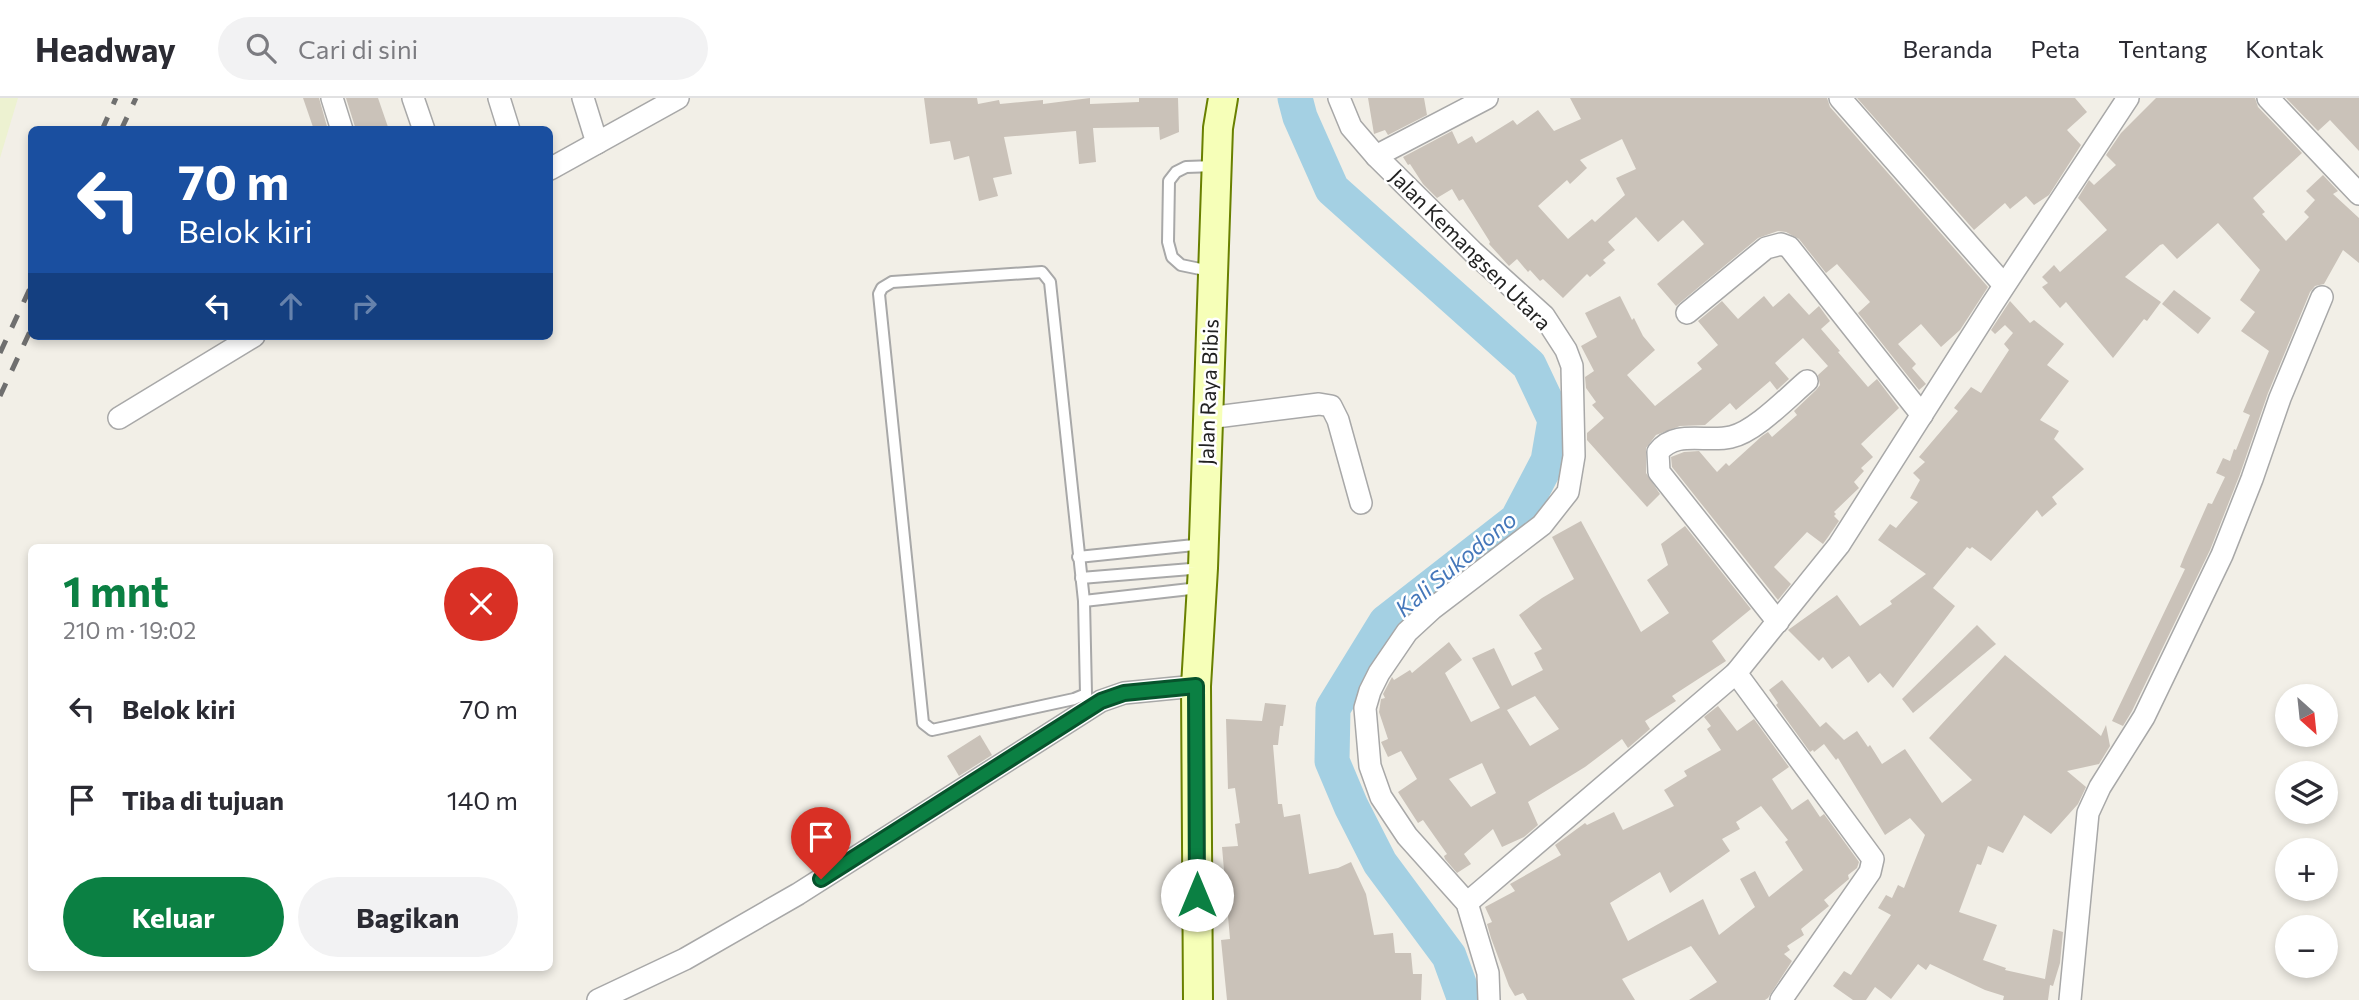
<!DOCTYPE html>
<html lang="id">
<head>
<meta charset="utf-8">
<style>
	:root { --surface:#fff; --page:#f2f2f3; --text:#2b2b33; --muted:#7c7c81; --line:#e1e1e2; --accent:#0b8043 }
	body { margin:0; font-family:Commissioner,sans-serif; background:var(--page); color:var(--text); height:100vh; display:flex; flex-direction:column; font-size:26px; white-space:nowrap }
	* { box-sizing:border-box; margin:0 }
	p { font-size:23px; color:var(--muted) }
	.icon { flex:none; width:38px; height:38px; fill:none; stroke:currentColor; stroke-width:2; stroke-linecap:round; stroke-linejoin:round }
	.map { position:relative; flex:1; overflow:hidden }
	.drawer { position:absolute; left:28px; top:446px; width:525px; height:427px; display:flex; flex-direction:column; background:var(--surface); border-radius:10px; box-shadow:0 4px 10px #0003 }
	.drawer>* { flex:none }
	.guide { position:absolute; left:28px; top:28px; width:525px; height:214px; border-radius:10px; box-shadow:0 4px 10px #0003; background:#1a4fa0; color:#fff; overflow:hidden }
	.needle { width:46px; rotate:153deg }
	.buttons { position:absolute; left:2275px; top:586px; display:grid; gap:14px }
	.buttons a { display:grid; place-items:center; width:63px; height:63px; border-radius:50%; background:var(--surface); box-shadow:0 4px 10px #0003; font-size:35px }
	.pin { position:absolute; display:grid; place-items:center; width:60px; height:60px; color:#fff; margin:-72px -30px; border-radius:50% 50% 50% 0; rotate:-45deg; box-shadow:0 0 7px #0007 }
	.pin .icon { rotate:45deg }
	.me { position:absolute; width:77px; margin:-38px; rotate:0deg; stroke-linejoin:round; filter:drop-shadow(0 0 5px #0008) }
	.turn { display:flex; align-items:center; gap:24px; height:147px; padding:0 35px; font-size:32px }
	.turn .icon { width:91px; height:91px; stroke-width:2.5 }
	.turn b { display:block; font-size:49px; line-height:60px }
	.lanes { display:flex; align-items:center; height:66px; padding:0 35px; background:#0003; justify-content:center; gap:35px; direction:ltr }
	.lanes .off { opacity:.35 }
	.round { display:grid; place-items:center; flex:none; width:74px; height:74px; border-radius:37px; background:var(--page) }
	.summary { display:flex; align-items:center; justify-content:space-between; height:119px; padding:0 35px }
	h1 { font-size:42px; font-weight:700; line-height:52px; color:var(--accent) }
	.primary-button { display:flex; gap:14px; margin-top:auto; padding:14px 35px }
	.primary-button a { flex:1; height:80px; border-radius:42px; background:var(--accent); color:#fff; font-size:28px; font-weight:700; line-height:80px; text-align:center }
	.primary-button a+a { background:var(--page); color:var(--text) }
	ul { padding:0; list-style:none }
	li { display:flex; align-items:center; gap:21px; height:91px; padding:0 35px }
	li div { flex:1 }
	li b { display:block; font-size:26px }
	li em { font-style:normal }
	header { display:flex; align-items:center; gap:42px; box-sizing:border-box; height:98px; padding:0 35px; background:var(--surface); border-bottom:2px solid var(--line) }
	header strong { font-size:33px }
	nav { display:flex; gap:38px; margin-inline-start:auto; font-size:24px }
	.search { width:490px; height:63px; background:var(--page); display:flex; align-items:center; gap:18px; box-sizing:border-box; padding:0 24px; border-radius:38px; color:var(--muted); font-size:26px }
	.map>svg:first-child { display:block }
</style>
</head>
<body>
<header>
<strong>Headway</strong>
<div class="search"><svg class="icon" aria-label="search" viewBox="0 0 24 24"><circle cx="10" cy="10" r="6"/><path d="M15 15l6 6"/></svg>Cari di sini</div>
<nav><a>Beranda</a><a>Peta</a><a>Tentang</a><a>Kontak</a></nav>
</header>
<div class="map">
<svg width="2359" height="902" viewBox="0 0 2359 902">
	<rect width="100%" height="100%" fill="#f2efe7"/>
	<polygon fill="#edf2d1" points="0,0 18,0 0,60"/>
	<g fill="none" stroke-linecap="round" stroke-linejoin="round">
		<polyline stroke="#a4d0e3" stroke-width="35" points="1295,0 1300,19 1332,91 1529,267 1555,322 1548,363 1517,422 1386,524 1333,610 1332,663 1351,708 1380,765 1449,858 1465,902"/>
	</g>
	<g fill="#cac2b9" fill-rule="evenodd">
		<polygon points="303,0 319,0 328,32 314,32"/>
		<polygon points="346,0 378,0 389,32 356,32"/>
		<polygon points="924,0 977,0 978,6 999,2 1000,6 1043,2 1043,6 1090,0 1090,6 1139,4 1139,0 1178,0 1179,34 1160,42 1159,29 1093,30 1096,64 1079,66 1076,33 1004,39 1012,76 993,80 998,98 979,103 969,58 954,62 950,43 930,46"/>
		<polygon points="1368,0 1424,0 1427,17 1388,37 1385,32 1374,36"/>
		<path d="M 1570,0 L 1827,0 L 1830,9 L 1988,189 L 1960,232 L 1941,249 L 1921,226 L 1898,246 L 1916,266 L 1912,270 L 1926,286 L 1919,292 L 1858,215 L 1870,204 L 1837,166 L 1826,175 L 1799,141 L 1786,134 L 1778,133 L 1758,140 L 1676,208 L 1657,186 L 1704,146 L 1683,122 L 1658,144 L 1636,119 L 1608,144 L 1615,152 L 1603,162 L 1606,165 L 1590,179 L 1587,176 L 1563,200 L 1543,181 L 1540,183 L 1530,172 L 1528,174 L 1517,161 L 1509,168 L 1489,146 L 1490,144 L 1463,101 L 1459,103 L 1452,91 L 1437,100 L 1423,86 L 1410,66 L 1408,67 L 1403,59 L 1452,33 L 1458,46 L 1472,38 L 1476,45 L 1513,22 L 1517,27 L 1538,12 L 1554,33 L 1581,21 ZM 1622,41 L 1636,71 L 1616,80 L 1625,97 L 1595,124 L 1592,121 L 1568,141 L 1538,108 L 1567,82 L 1570,86 L 1587,70 L 1580,62 Z"/>
		<polygon points="1857,0 2075,0 2087,14 2067,32 2081,47 2049,97 2034,107 2026,98 2010,111 2005,105 1974,132"/>
		<polygon points="2156,0 2255,0 2258,9 2302,55 2253,100 2265,114 2262,116 2286,143 2309,119 2304,114 2315,102 2306,93 2323,77 2338,93 2333,96 2359,120 2359,165 2343,152 2324,186 2315,188 2310,194 2268,295 2240,376 2210,452 2132,613 2123,628 2112,623 2185,471 2180,469 2184,459 2208,405 2212,406 2225,379 2216,375 2223,360 2230,363 2234,351 2236,352 2250,317 2243,314 2269,253 2241,233 2255,214 2240,202 2260,172 2218,125 2177,161 2163,146 2160,147 2125,179 2161,204 2147,223 2144,221 2113,260 2066,204 2060,210 2042,189 2048,185 2042,179 2054,167 2060,174 2107,132 2078,100 2089,82 2094,87 2116,67 2106,57 2121,35"/>
		<polygon points="2286,0 2359,0 2359,53 2330,22 2318,33"/>
		<polygon points="2174,192 2211,220 2198,236 2162,206"/>
		<polygon points="1789,195 1809,217 1819,208 1830,223 1821,231 1840,253 1838,254 1868,289 1877,281 1899,310 1861,346 1873,359 1861,370 1864,373 1854,384 1859,390 1834,414 1836,416 1834,418 1839,423 1828,439 1823,446 1807,434 1774,469 1791,486 1778,502 1672,369 1671,359 1684,354 1699,353 1717,374 1726,365 1729,368 1762,338 1768,334 1772,339 1797,317 1794,313 1816,292 1820,287 1818,277 1828,268 1803,240 1775,265 1789,281 1777,292 1770,283 1736,312 1730,305 1705,327 1680,328 1656,337 1646,350 1646,375 1660,396 1647,409 1587,342 1587,335 1604,320 1592,307 1596,304 1586,290 1585,279 1594,273 1581,248 1597,239 1585,215 1620,198 1632,222 1634,220 1643,238 1655,252 1627,277 1655,308 1702,271 1697,265 1718,247 1698,223 1722,203 1738,221 1764,198 1773,209"/>
		<polygon points="2010,203 2030,225 2034,222 2064,246 2047,267 2069,283 2040,322 2059,333 2054,341 2084,371 2052,399 2057,406 2042,419 2037,412 1991,463 1972,449 1970,451 1967,449 1933,490 1955,508 1893,590 1880,575 1868,585 1849,558 1832,571 1823,559 1819,563 1788,532 1837,497 1860,528 1892,506 1890,503 1926,476 1878,442 1890,426 1896,430 1918,404 1910,400 1920,382 1913,375 1925,364 1919,359 1958,313 1954,310 1971,289 1981,295 2009,252 2004,246 2013,235 2005,227 1995,236 1991,232"/>
		<path d="M 1581,423 L 1641,534 L 1669,515 L 1647,482 L 1668,467 L 1661,446 L 1685,428 L 1751,511 L 1712,543 L 1726,563 L 1672,598 L 1676,603 L 1645,623 L 1650,631 L 1628,650 L 1622,641 L 1585,669 L 1528,704 L 1538,727 L 1524,739 L 1502,749 L 1493,731 L 1464,756 L 1471,766 L 1457,775 L 1445,761 L 1444,758 L 1447,756 L 1423,722 L 1418,725 L 1398,694 L 1417,681 L 1401,653 L 1388,659 L 1381,644 L 1388,641 L 1379,614 L 1381,601 L 1385,600 L 1383,596 L 1392,579 L 1394,582 L 1410,572 L 1412,575 L 1449,544 L 1462,562 L 1445,575 L 1471,624 L 1500,610 L 1472,560 L 1494,550 L 1512,588 L 1543,572 L 1534,555 L 1542,551 L 1519,517 L 1542,500 L 1574,481 L 1552,439 ZM 1535,598 L 1559,631 L 1530,648 L 1507,612 ZM 1482,665 L 1496,695 L 1471,709 L 1449,681 Z"/>
		<polygon points="1977,527 1996,546 1913,615 1902,601"/>
		<polygon points="2005,557 2101,638 2106,627 2110,648 2099,666 2067,673 2086,689 2078,706 2051,736 2024,717 2003,755 1988,748 1981,767 1977,766 1959,814 1997,827 1983,862 2006,870 2005,872 2045,881 2053,831 2063,834 2060,865 2053,888 2050,887 2048,902 2003,902 2004,898 1985,892 1930,866 1926,872 1918,866 1891,901 1875,889 1866,902 1853,902 1833,888 1844,873 1851,877 1891,817 1878,810 1886,797 1892,800 1898,787 1904,790 1925,737 1910,720 1885,737 1838,660 1836,662 1824,646 1814,654 1813,652 1810,654 1776,607 1778,605 1769,592 1782,582 1820,629 1826,624 1844,642 1857,633 1868,649 1870,647 1882,666 1905,651 1942,705 1972,682 1929,640"/>
		<polygon points="1265,605 1286,607 1283,628 1280,628 1278,647 1273,647 1278,706 1282,706 1284,719 1300,716 1309,776 1338,770 1351,764 1366,796 1374,837 1393,835 1395,855 1411,855 1413,876 1422,876 1421,902 1227,902 1221,842 1230,841 1222,749 1238,748 1235,726 1240,725 1235,690 1228,691 1226,621 1262,623"/>
		<path d="M 1718,608 L 1737,633 L 1754,621 L 1789,669 L 1772,681 L 1792,712 L 1808,701 L 1820,719 L 1824,716 L 1859,764 L 1857,770 L 1848,777 L 1849,781 L 1824,802 L 1829,808 L 1801,831 L 1804,837 L 1787,848 L 1790,852 L 1784,856 L 1792,863 L 1768,900 L 1765,902 L 1689,902 L 1717,884 L 1691,848 L 1622,881 L 1635,902 L 1527,902 L 1523,895 L 1515,898 L 1509,888 L 1491,840 L 1487,826 L 1492,824 L 1485,809 L 1515,793 L 1510,786 L 1561,757 L 1555,747 L 1585,725 L 1587,727 L 1614,714 L 1623,732 L 1674,708 L 1664,692 L 1687,678 L 1684,673 L 1721,652 L 1707,631 L 1711,628 L 1704,619 ZM 1761,708 L 1788,742 L 1785,744 L 1803,772 L 1769,799 L 1755,773 L 1740,781 L 1755,809 L 1719,837 L 1703,801 L 1628,843 L 1610,805 L 1660,774 L 1670,795 L 1730,753 L 1722,741 L 1740,731 L 1736,724 Z"/>
		<polygon points="980,637 992,657 959,678 947,658"/>
	</g>
	<g fill="none" stroke-linecap="round" stroke-linejoin="round">
		<g stroke="#a8a8a8" stroke-width="14">
			<g id="service">
				<polyline points="1210,173 1181,167 1172,159 1168,144 1169,83 1176,74 1186,69 1215,68"/>
				<polygon points="1042,174 1050,184 1084,503 1086,596 1074,601 932,632 923,625 879,196 882,190 892,184"/>
				<polyline points="1078,459 1204,446"/>
				<polyline points="1081,480 1203,470"/>
				<polyline points="1084,503 1199,490"/>
			</g>
		</g>
		<g stroke="#a8a8a8" stroke-width="24">
			<g id="minor">
				<polyline points="332,0 342,32"/>
				<polyline points="413,0 424,32"/>
				<polyline points="499,0 509,32"/>
				<polyline points="583,0 597,45"/>
				<polyline points="1339,0 1351,29 1376,58 1473,154 1544,218 1566,252 1572,268 1574,358 1568,394 1542,427 1432,511 1407,534 1379,575 1370,593 1365,610 1370,668 1381,699 1407,738 1467,805 1488,875 1489,902"/>
				<polyline points="1840,0 2004,187"/>
				<polyline points="2268,0 2359,96"/>
				<polyline points="1376,58 1487,0"/>
				<polyline points="550,71 678,0"/>
				<polyline points="1687,215 1766,150 1781,146 1789,149 1922,317"/>
				<polyline points="119,320 254,238"/>
				<polyline points="1208,320 1319,306 1331,308 1338,322 1361,405"/>
				<path d="M 1778,524 L 1659,374 L 1658,354 C 1676,331 1706,345 1731,339 C 1755,334 1788,299 1807,283"/>
				<polyline points="1736,575 1873,761 1870,774 1781,902"/>
				<polyline points="1467,805 1736,575 1839,447 1991,208 2128,0"/>
				<polyline points="598,902 685,861 798,796 1101,603 1124,595 1196,588"/>
				<polyline points="2070,902 2088,715 2100,689 2144,619 2222,457 2252,381 2280,300 2322,199"/>
			</g>
		</g>
		<g stroke="#698000" stroke-width="32">
			<polyline id="secondary" points="1198,902 1196,588 1203,470 1218,30 1223,0"/>
		</g>
		<use href="#service" stroke="#fff" stroke-width="10"/>
		<use href="#minor" stroke="#fff" stroke-width="21"/>
		<use href="#secondary" stroke="#f6ffb8" stroke-width="28"/>
		<g stroke="#6f6f6f" stroke-width="5" stroke-dasharray="14 14" stroke-linecap="butt">
			<polyline points="102,32 116,0"/>
			<polyline points="121,32 136,0"/>
			<polyline points="0,255 32,186"/>
			<polyline points="0,298 32,229"/>
		</g>
	</g>
	<g fill="none" stroke-linecap="round" stroke-linejoin="round">
		<g stroke="#07532c" stroke-width="18">
			<polyline id="route" points="821,781 1101,603 1124,595 1196,588 1197,797"/>
		</g>
		<use href="#route" stroke="#0b8043" stroke-width="12"/>
	</g>
	<g text-anchor="middle" stroke-width="5" stroke-linejoin="round" paint-order="stroke">
		<g font-size="21" fill="#212121" stroke="#fff">
			<text transform="translate(1470 152) rotate(45)" y="7">Jalan Kemangsen Utara</text>
			<text transform="translate(1209 294) rotate(-88)" y="7">Jalan Raya Bibis</text>
		</g>
		<g font-size="23" font-style="italic" fill="#4477ba" stroke="#fff">
			<text transform="translate(1456 466) rotate(-40)" y="8">Kali Sukodono</text>
		</g>
	</g>
</svg>
<div class="buttons">
<a><svg class="needle" viewBox="-14 -14 28 28"><path d="M0-13l5 13h-10z" fill="#e53935"/><path d="M0 13l5-13h-10z" fill="#7c7c81"/></svg></a>
<a><svg class="icon" aria-label="layers" viewBox="0 0 24 24"><path d="M12 4l9 5-9 5-9-5zM3 14l9 5 9-5"/></svg></a>
<a>+</a>
<a>−</a>
</div>
<div class="pin" style="left:821px;top:781px;background:#d93025"><svg class="icon" aria-label="arrive" viewBox="0 0 24 24"><path d="M6 21V4h12l-3 4 3 4H6"/></svg></div>
<svg class="me" style="left:1197px;top:797px" viewBox="-20 -20 40 40"><circle r="19" fill="#fff"/><path d="M0-13L10 11 0 6-10 11z" fill="#0b8043"/></svg>
<div class="guide">
<div class="turn"><svg class="icon" aria-label="left" viewBox="0 0 24 24"><path d="M17 20v-9H6M10 6l-5 5 5 5"/></svg><div><b>70 m</b>Belok kiri</div></div>
<div class="lanes"><svg class="icon" aria-label="left" viewBox="0 0 24 24"><path d="M17 20v-9H6M10 6l-5 5 5 5"/></svg><svg class="icon off" aria-label="ahead" viewBox="0 0 24 24"><path d="M12 20V5M6 11l6-6 6 6"/></svg><svg class="icon off" aria-label="right" viewBox="0 0 24 24"><path d="M7 20v-9h11M14 6l5 5-5 5"/></svg></div>
</div>
<section class="drawer">
<div class="summary"><div><h1>1 mnt</h1><p>210 m · 19:02</p></div><a class="round" style="background:#d93025;color:#fff"><svg class="icon" aria-label="close" viewBox="0 0 24 24"><path d="M6 6l12 12M18 6L6 18"/></svg></a></div>
<ul>
<li><svg class="icon" aria-label="left" viewBox="0 0 24 24"><path d="M17 20v-9H6M10 6l-5 5 5 5"/></svg><div><b>Belok kiri</b></div><em>70 m</em></li>
<li><svg class="icon" aria-label="arrive" viewBox="0 0 24 24"><path d="M6 21V4h12l-3 4 3 4H6"/></svg><div><b>Tiba di tujuan</b></div><em>140 m</em></li>
</ul>
<div class="primary-button"><a>Keluar</a><a>Bagikan</a></div>
</section>
</div>
</body>
</html>
